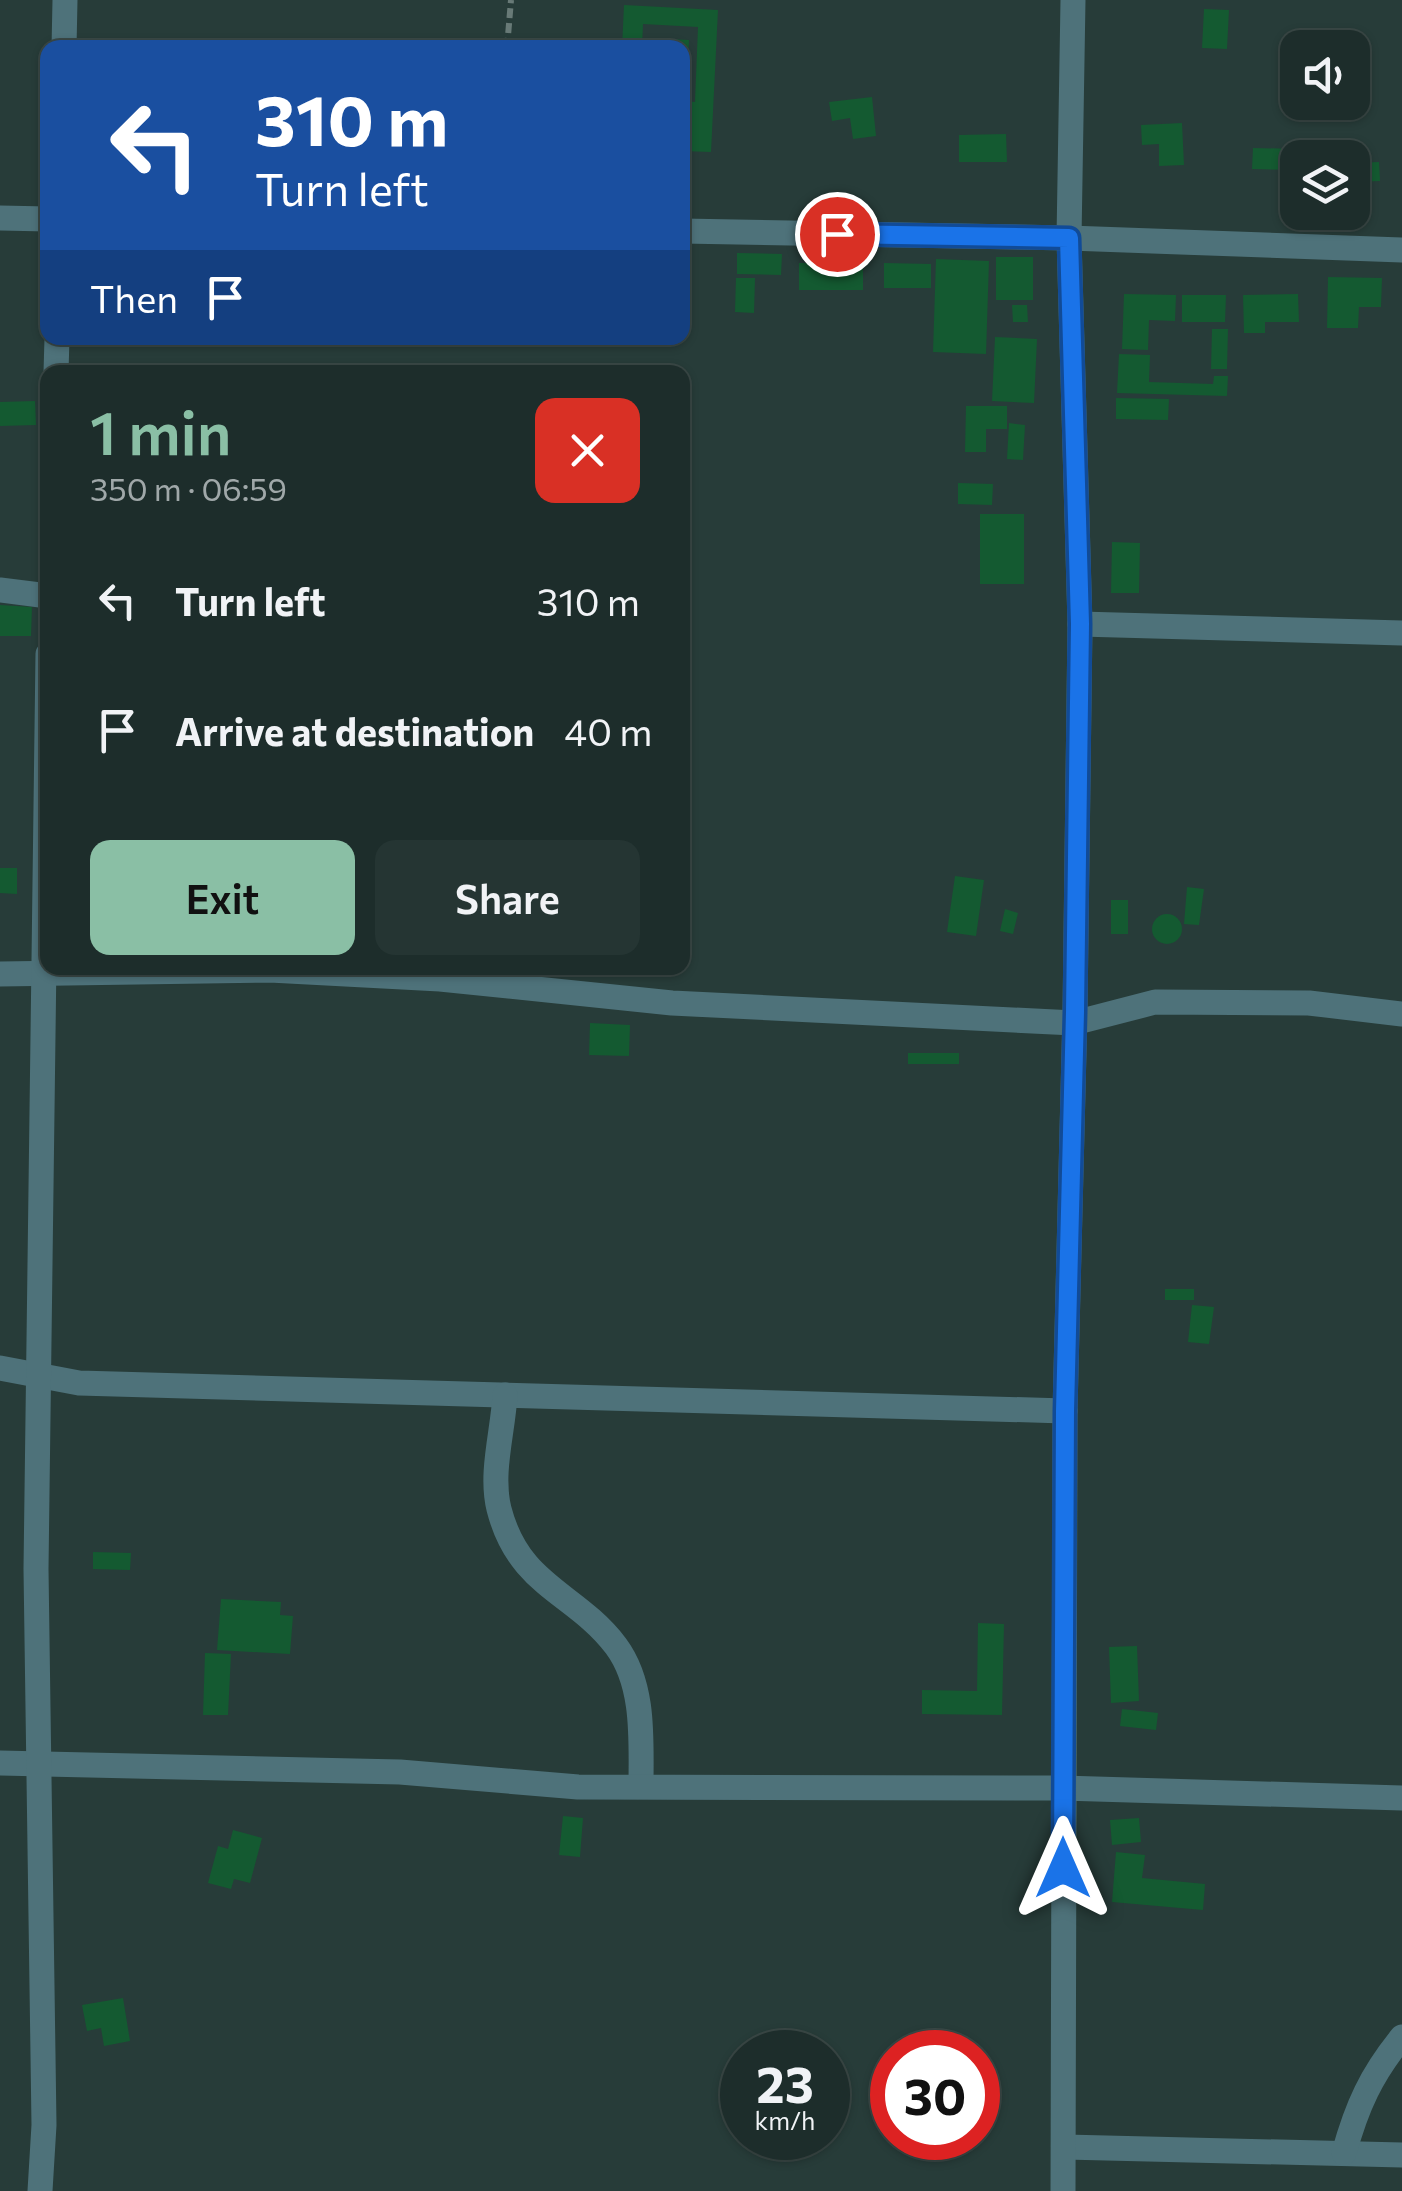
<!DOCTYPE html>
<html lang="en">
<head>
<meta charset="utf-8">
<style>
	:root { --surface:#1d2d2b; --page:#253533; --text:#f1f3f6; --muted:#a0a8a9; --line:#3b4947; --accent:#8abfa5 }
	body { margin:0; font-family:Commissioner,sans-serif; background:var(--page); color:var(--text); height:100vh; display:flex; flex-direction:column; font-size:38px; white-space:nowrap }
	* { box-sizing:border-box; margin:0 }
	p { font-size:32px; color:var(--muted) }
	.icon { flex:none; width:55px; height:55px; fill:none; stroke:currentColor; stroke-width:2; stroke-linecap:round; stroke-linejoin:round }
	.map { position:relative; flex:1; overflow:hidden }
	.details { position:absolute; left:40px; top:365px; width:650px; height:610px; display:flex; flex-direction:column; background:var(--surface); border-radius:20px; box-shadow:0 2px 8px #0004,0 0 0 2px var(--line) }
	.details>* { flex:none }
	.hud { position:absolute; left:40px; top:40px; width:650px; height:305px; border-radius:20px; box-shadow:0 2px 8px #0004,0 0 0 2px var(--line); background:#1a4fa0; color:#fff; overflow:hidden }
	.controls { position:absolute; left:1280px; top:30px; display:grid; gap:20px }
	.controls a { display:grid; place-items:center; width:90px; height:90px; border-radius:20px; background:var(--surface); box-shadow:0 2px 8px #0004,0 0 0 2px var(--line); font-size:50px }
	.speed { position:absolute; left:720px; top:2030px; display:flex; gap:20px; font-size:50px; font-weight:700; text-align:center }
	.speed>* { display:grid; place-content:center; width:130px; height:130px; border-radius:50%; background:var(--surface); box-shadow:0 2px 8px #0004,0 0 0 2px var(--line); line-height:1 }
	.speed small { font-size:25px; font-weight:400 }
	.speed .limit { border:15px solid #d22; background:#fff; color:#111 }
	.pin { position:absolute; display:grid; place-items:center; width:85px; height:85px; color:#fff; margin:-42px; border:5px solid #fff; border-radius:50%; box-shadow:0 2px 10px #0007 }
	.me { position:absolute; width:110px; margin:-55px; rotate:0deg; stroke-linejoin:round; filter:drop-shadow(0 0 8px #0008) }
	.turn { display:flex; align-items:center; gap:35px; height:210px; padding:0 50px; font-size:45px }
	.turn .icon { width:130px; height:130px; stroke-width:2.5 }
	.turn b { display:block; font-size:70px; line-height:85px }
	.then { display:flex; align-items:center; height:95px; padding:0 50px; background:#0003; gap:20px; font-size:38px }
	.round { display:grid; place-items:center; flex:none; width:105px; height:105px; border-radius:20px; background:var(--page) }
	.summary { display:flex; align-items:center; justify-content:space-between; height:170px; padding:0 50px }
	h1 { font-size:60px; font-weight:600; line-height:75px; color:var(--accent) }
	.primary-button { display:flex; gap:20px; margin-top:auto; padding:20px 50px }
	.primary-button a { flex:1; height:115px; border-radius:20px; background:var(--accent); color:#111; font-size:40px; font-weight:600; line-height:115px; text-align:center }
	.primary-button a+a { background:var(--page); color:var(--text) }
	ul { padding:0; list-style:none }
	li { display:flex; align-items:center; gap:30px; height:130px; padding:0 50px }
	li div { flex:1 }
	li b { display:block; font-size:38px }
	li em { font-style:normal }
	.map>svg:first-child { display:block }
</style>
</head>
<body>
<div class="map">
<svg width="1402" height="2191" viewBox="0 0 1402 2191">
	<rect width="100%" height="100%" fill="#273c39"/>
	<g fill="#145a31">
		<polygon points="624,5 718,10 711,152 682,151 682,48 649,48 650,38 689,40 686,101 695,102 698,27 643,24 642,48 622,48"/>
		<polygon points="1204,9 1229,10 1227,49 1202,48"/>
		<polygon points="872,97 876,136 853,139 850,118 832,121 829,102"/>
		<polygon points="1182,123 1184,165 1159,166 1159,144 1142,145 1141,125"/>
		<polygon points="1006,134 1007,162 959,162 959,135"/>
		<polygon points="1253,148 1301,149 1298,170 1252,169"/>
		<rect x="1312" y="149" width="32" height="9"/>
		<polygon points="1379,162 1380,181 1352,182 1352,163"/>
		<polygon points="737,253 782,254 781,275 737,274"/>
		<rect x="996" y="257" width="37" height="43"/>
		<polygon points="936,259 989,261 986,354 933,352"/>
		<rect x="799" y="263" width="64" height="27"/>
		<polygon points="884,263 931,264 931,288 884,288"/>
		<polygon points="1328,277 1382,278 1381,307 1359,307 1358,328 1327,328"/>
		<polygon points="736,278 755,278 754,313 735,312"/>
		<polygon points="1124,294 1176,295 1175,321 1149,320 1148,350 1122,349"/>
		<polygon points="1298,294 1299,322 1265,322 1265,333 1244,333 1243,295"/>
		<polygon points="1182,295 1226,295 1225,322 1182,322"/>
		<polygon points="1012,305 1027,305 1028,322 1013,322"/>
		<polygon points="1212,329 1228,329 1227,369 1211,369"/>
		<polygon points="995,337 1037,339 1034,403 992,401"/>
		<polygon points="1119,354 1150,355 1149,382 1213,384 1214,376 1228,376 1227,396 1117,393"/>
		<polygon points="1116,398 1169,399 1168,420 1116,419"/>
		<polygon points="35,401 36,425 0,426 0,402"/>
		<polygon points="966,406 1007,406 1007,429 986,429 986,452 965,452"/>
		<polygon points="1009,423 1025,425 1023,460 1007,459"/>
		<polygon points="958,483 993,484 992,505 958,504"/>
		<rect x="980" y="514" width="44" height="70"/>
		<polygon points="1112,542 1140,543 1139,593 1111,593"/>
		<polygon points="0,605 32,607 31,636 0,636"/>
		<polygon points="0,868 17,868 17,894 0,893"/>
		<polygon points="955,876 984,880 976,936 947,932"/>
		<polygon points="1187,887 1204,889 1199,925 1184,924"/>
		<rect x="1111" y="900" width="17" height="34"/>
		<polygon points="1005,909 1018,913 1013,934 1000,931"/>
		<circle cx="1167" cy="929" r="15"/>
		<polygon points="590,1023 630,1025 629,1056 589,1055"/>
		<rect x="908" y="1053" width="51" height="11"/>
		<rect x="1165" y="1289" width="29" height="11"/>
		<polygon points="1192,1305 1214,1307 1209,1344 1188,1342"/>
		<polygon points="93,1552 131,1553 130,1570 93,1569"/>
		<polygon points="221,1599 281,1602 280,1615 293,1616 290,1654 217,1650"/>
		<polygon points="978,1623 1004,1624 1002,1715 922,1714 922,1690 977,1691"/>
		<polygon points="1137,1646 1139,1701 1111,1703 1109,1647"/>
		<polygon points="205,1653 231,1654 228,1715 203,1715"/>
		<polygon points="1122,1709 1158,1713 1156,1730 1120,1726"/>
		<polygon points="563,1816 583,1818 580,1857 559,1855"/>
		<polygon points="1139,1818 1141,1842 1112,1845 1110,1820"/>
		<polygon points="233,1830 262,1838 250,1883 234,1879 231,1889 208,1883 218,1846 228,1849"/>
		<polygon points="1116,1852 1145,1855 1142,1878 1205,1884 1203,1910 1112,1902"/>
		<polygon points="123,1998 130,2041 104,2046 101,2028 87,2031 82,2005"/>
	</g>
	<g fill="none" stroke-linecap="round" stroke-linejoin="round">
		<polyline stroke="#687a77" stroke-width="6" stroke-dasharray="10 5" stroke-linecap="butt" points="507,48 511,0"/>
		<g stroke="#4e727a" stroke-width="25">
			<polyline points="64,48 65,0"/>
			<polyline points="0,218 48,219"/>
			<polyline points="682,231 1069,238 1402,250"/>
			<polyline points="56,372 57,338"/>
			<polyline points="0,590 48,596"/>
			<polyline points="1080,624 1402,633"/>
			<polyline points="0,974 270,970 440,979 672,1003 1074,1023 1155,1002 1309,1003 1402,1014"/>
			<polyline points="0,1368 79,1383 1065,1411"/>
			<path d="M 505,1395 C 503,1432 490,1473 499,1509 C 519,1587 575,1592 616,1646 C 645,1685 641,1740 641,1786"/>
			<polyline points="0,1763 400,1772 578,1787 1062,1788 1402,1798"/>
			<polyline points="1065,2147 1402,2155"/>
			<path d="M 1344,2153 C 1357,2106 1371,2075 1402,2037"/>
			<polyline points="40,2191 44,2125 36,1569 48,654"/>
			<polyline points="1063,2191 1065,1411 1075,1012 1080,624 1069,238 1073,0"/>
		</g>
	</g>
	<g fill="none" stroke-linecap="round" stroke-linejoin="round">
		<g stroke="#114b97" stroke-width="25">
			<polyline id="route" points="837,234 1069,238 1080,624 1075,1012 1065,1411 1063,1868"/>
		</g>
		<use href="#route" stroke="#1a73e8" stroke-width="18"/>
	</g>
</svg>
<div class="controls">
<a><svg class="icon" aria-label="sound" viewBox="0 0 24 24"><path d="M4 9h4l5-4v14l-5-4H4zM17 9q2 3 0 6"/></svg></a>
<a><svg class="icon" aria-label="layers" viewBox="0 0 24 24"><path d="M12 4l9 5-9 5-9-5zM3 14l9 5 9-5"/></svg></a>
</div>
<div class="speed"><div>23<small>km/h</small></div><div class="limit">30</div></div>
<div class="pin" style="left:837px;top:234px;background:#d93025"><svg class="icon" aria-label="arrive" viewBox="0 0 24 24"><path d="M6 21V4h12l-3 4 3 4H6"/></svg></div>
<svg class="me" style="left:1063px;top:1868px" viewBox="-20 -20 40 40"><path d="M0-17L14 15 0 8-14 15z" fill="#1a73e8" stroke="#fff" stroke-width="4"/></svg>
<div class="hud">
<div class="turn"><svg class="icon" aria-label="left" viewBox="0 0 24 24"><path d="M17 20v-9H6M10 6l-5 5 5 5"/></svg><div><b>310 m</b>Turn left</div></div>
<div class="then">Then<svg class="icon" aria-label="arrive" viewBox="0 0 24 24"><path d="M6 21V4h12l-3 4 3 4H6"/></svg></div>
</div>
<section class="details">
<div class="summary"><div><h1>1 min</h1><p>350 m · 06:59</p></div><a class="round" style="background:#d93025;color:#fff"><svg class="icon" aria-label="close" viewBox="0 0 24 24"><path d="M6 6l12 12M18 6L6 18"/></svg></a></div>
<ul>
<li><svg class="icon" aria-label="left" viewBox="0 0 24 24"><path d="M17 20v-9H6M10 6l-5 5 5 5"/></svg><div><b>Turn left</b></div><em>310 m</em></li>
<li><svg class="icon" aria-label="arrive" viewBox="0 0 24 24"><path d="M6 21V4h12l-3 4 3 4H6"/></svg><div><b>Arrive at destination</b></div><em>40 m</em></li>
</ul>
<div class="primary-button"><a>Exit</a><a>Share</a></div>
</section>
</div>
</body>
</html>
